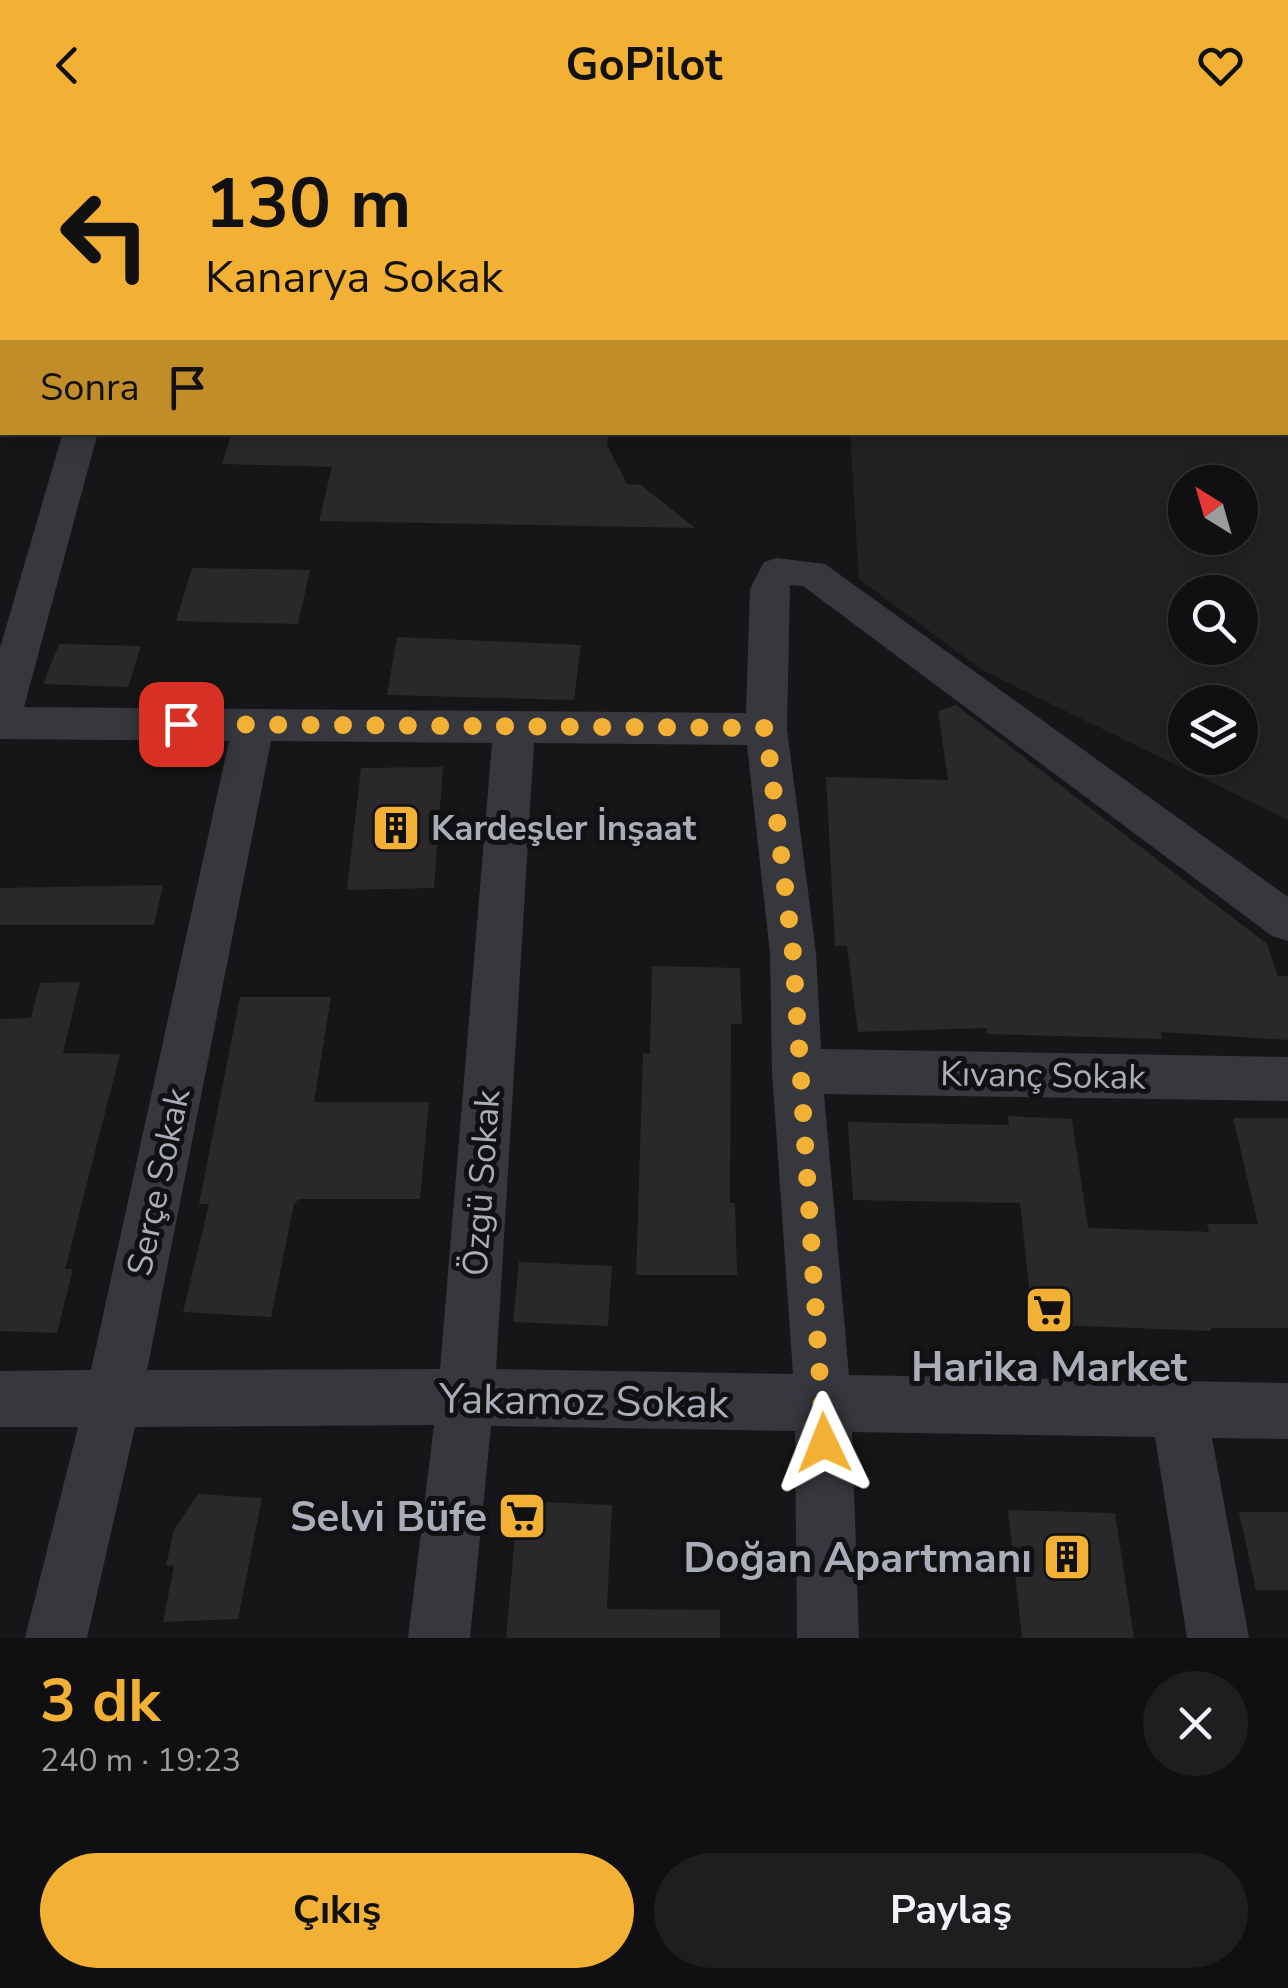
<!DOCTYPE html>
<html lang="tr">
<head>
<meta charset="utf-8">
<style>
	:root { --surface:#101012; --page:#1e1e20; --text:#f1f3f6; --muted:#9c9d9f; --line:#303032; --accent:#f2b134 }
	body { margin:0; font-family:"Nunito Sans",sans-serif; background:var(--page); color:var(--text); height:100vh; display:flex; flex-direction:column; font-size:38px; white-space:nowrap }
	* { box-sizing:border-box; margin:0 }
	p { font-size:32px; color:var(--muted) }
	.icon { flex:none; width:55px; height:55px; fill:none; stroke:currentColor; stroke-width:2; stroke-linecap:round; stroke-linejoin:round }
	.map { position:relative; height:1508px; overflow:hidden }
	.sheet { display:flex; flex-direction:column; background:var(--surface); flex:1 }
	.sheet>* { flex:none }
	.hud { position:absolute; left:0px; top:0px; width:1290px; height:305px; box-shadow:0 5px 25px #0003,0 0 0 2px var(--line); background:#f2b134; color:#111; overflow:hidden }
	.needle { width:65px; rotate:323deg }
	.fabs { position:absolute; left:1168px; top:335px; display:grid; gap:20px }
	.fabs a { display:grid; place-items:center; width:90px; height:90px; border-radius:50%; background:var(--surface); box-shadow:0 5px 25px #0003,0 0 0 2px var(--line); font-size:50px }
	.pin { position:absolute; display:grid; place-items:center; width:85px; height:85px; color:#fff; margin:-42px; border-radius:20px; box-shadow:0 5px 15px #0006 }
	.me { position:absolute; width:110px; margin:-55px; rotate:358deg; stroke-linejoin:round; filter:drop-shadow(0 0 8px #0008) }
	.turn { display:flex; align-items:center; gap:35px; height:210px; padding:0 40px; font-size:45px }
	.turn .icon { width:130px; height:130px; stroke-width:2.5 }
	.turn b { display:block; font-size:70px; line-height:85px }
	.then { display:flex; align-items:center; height:95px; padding:0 40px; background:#0003; gap:20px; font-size:38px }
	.round { display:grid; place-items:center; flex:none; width:105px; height:105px; border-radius:52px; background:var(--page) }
	.headline { display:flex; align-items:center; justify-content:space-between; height:170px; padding:0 40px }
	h1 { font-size:60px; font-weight:700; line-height:75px; color:var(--accent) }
	.cta { display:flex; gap:20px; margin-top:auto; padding:20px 40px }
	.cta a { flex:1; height:115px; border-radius:60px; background:var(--accent); color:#111; font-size:40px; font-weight:700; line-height:115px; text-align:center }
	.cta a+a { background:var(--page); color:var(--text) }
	header { display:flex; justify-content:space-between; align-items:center; height:130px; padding:0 40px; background:var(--accent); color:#111; font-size:45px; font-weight:700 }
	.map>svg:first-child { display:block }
</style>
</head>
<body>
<header><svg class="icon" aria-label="back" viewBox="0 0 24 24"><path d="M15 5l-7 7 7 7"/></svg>GoPilot<svg class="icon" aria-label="heart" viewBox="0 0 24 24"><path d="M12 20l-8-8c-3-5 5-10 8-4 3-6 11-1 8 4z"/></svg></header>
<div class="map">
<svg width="1288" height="1508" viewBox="0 0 1288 1508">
	<rect width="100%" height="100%" fill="#161618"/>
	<path fill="#222225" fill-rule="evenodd" d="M 1288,66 L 1288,690 L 982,540 L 859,449 L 850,303 L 1288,302 ZM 1185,352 L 1240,352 L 1240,408 L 1185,408 ZM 1185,462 L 1240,462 L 1240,518 L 1185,518 ZM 1185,572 L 1240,572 L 1240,628 L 1185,628 Z"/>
	<polygon fill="#1c231d" points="840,0 1288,0 1288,46 1288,2 836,2"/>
	<g fill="#29292c">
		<polygon points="232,302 608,302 607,315 627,354 641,355 695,398 319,391 332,337 222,334"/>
		<polygon points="192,438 310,440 298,494 176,491"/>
		<polygon points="397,507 581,515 574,570 387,565"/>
		<polygon points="59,514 141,516 128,557 43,554"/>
		<polygon points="956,575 1267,814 1278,846 1288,846 1288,910 1161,902 1162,909 987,904 987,898 858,902 847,816 835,816 826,647 948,650 938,581"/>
		<polygon points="443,637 434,758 347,760 361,638"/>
		<polygon points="163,755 154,795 0,795 0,758"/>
		<polygon points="652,836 740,838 742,894 731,894 730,1073 735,1073 737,1145 636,1145 643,923 650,924"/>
		<polygon points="80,852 63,923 120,924 65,1139 73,1139 57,1203 0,1201 0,889 31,888 40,853"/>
		<polygon points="240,867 331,867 314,972 429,972 420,1069 299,1069 294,1074 271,1187 183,1182 209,1074 199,1074"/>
		<polygon points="1008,986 1072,989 1088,1098 1209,1102 1207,1094 1258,1094 1233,988 1288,988 1288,1198 1211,1198 1211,1201 1033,1194 1020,1073 853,1070 848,992 1009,995"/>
		<polygon points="519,1132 612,1136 608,1196 513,1192"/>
		<polygon points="198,1364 262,1368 238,1489 163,1492 174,1436 166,1435 174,1400"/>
		<polygon points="518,1371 612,1375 607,1479 720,1480 720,1508 506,1508"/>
		<polygon points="1008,1380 1115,1383 1134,1508 1022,1508"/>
		<polygon points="1239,1382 1288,1382 1288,1460 1256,1460"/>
	</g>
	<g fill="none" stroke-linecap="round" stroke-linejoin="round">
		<g fill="#37383d" fill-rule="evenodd">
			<rect x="460" y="0" width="28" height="2"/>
			<polygon points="899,0 929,0 930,2 900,2"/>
			<polygon points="0,148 2,149 2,168 0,168"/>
			<path d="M 63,302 L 98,302 L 24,577 L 746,583 L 750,459 L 764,432 L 777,428 L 825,434 L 1288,767 L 1288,811 L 1272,806 L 803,456 L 790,455 L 787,599 L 816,823 L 821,919 L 1288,927 L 1288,971 L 824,964 L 849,1245 L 1288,1253 L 1288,1309 L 1212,1308 L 1249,1508 L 1187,1508 L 1155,1307 L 852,1302 L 859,1508 L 797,1508 L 795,1301 L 491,1296 L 470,1508 L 408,1508 L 434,1295 L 135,1297 L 87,1508 L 25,1508 L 78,1297 L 0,1297 L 0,1241 L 91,1240 L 229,611 L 0,609 L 0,518 ZM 271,611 L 492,613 L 440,1239 L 147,1240 ZM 534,613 L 747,615 L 770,823 L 772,941 L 793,1244 L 496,1239 Z"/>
		</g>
		<polyline stroke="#37383d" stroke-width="55" points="0,10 2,5"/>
	</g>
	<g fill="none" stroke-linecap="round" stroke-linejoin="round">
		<polyline stroke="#f2b134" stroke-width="18" stroke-dasharray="0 32.4" points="181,594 766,598 793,823 824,1313"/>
	</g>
	<defs>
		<g id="building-square" transform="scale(2.5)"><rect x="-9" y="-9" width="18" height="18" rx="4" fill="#f2b134" stroke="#111113"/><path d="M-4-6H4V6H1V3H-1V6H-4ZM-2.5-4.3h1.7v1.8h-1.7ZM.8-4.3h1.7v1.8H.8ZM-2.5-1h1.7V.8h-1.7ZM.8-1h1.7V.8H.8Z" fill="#111"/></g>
		<g id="supermarket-square" transform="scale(2.5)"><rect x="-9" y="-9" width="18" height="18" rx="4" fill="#f2b134" stroke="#111113"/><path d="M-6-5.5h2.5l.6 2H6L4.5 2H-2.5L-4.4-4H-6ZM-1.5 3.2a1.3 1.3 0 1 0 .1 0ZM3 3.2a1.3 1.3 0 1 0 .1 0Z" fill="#111"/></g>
	</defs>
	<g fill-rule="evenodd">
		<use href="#building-square" x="396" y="698"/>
		<use href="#supermarket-square" x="1049" y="1180"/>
		<use href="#supermarket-square" x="522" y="1386"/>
		<use href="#building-square" x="1067" y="1427"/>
	</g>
	<g text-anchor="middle" stroke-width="10" stroke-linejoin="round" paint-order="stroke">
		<g font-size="35" font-weight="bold" fill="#a8adb8" stroke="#111113" text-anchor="start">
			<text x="431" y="710">Kardeşler İnşaat</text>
		</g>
		<g font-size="35" fill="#a8adb8" stroke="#111113">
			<text transform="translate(1043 945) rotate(1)" y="12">Kıvanç Sokak</text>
			<text transform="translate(158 1052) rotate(-78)" y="12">Serçe Sokak</text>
			<text transform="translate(481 1053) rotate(-86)" y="12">Özgü Sokak</text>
		</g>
		<g font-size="42" font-weight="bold" fill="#a8adb8" stroke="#111113" text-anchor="end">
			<text x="1049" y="1251" text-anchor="middle">Harika Market</text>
			<text x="487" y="1401">Selvi Büfe</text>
			<text x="1032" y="1442">Doğan Apartmanı</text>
		</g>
		<g font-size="42" fill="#a8adb8" stroke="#111113">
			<text transform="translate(584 1270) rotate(1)" y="15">Yakamoz Sokak</text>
		</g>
	</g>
</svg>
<div class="fabs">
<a><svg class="needle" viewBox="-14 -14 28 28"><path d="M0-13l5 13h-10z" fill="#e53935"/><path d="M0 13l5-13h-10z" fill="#9c9d9f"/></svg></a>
<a><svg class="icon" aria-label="search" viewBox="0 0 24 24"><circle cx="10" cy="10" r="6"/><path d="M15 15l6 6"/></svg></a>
<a><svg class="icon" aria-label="layers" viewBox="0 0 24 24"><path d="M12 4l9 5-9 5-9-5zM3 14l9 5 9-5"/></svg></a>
</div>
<div class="pin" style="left:181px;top:594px;background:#d93025"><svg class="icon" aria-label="arrive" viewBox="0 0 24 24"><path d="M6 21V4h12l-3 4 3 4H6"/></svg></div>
<svg class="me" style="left:824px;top:1313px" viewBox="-20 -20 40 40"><path d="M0-17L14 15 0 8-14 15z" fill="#f2b134" stroke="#fff" stroke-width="4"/></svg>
<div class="hud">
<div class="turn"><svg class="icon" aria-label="left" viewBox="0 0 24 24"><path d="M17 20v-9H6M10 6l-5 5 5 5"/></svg><div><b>130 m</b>Kanarya Sokak</div></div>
<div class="then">Sonra<svg class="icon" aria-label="arrive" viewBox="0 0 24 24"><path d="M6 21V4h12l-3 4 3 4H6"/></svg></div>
</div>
</div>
<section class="sheet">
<div class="headline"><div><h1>3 dk</h1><p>240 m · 19:23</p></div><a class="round"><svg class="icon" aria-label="close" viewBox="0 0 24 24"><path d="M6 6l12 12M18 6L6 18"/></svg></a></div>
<div class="cta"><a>Çıkış</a><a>Paylaş</a></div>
</section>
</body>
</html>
